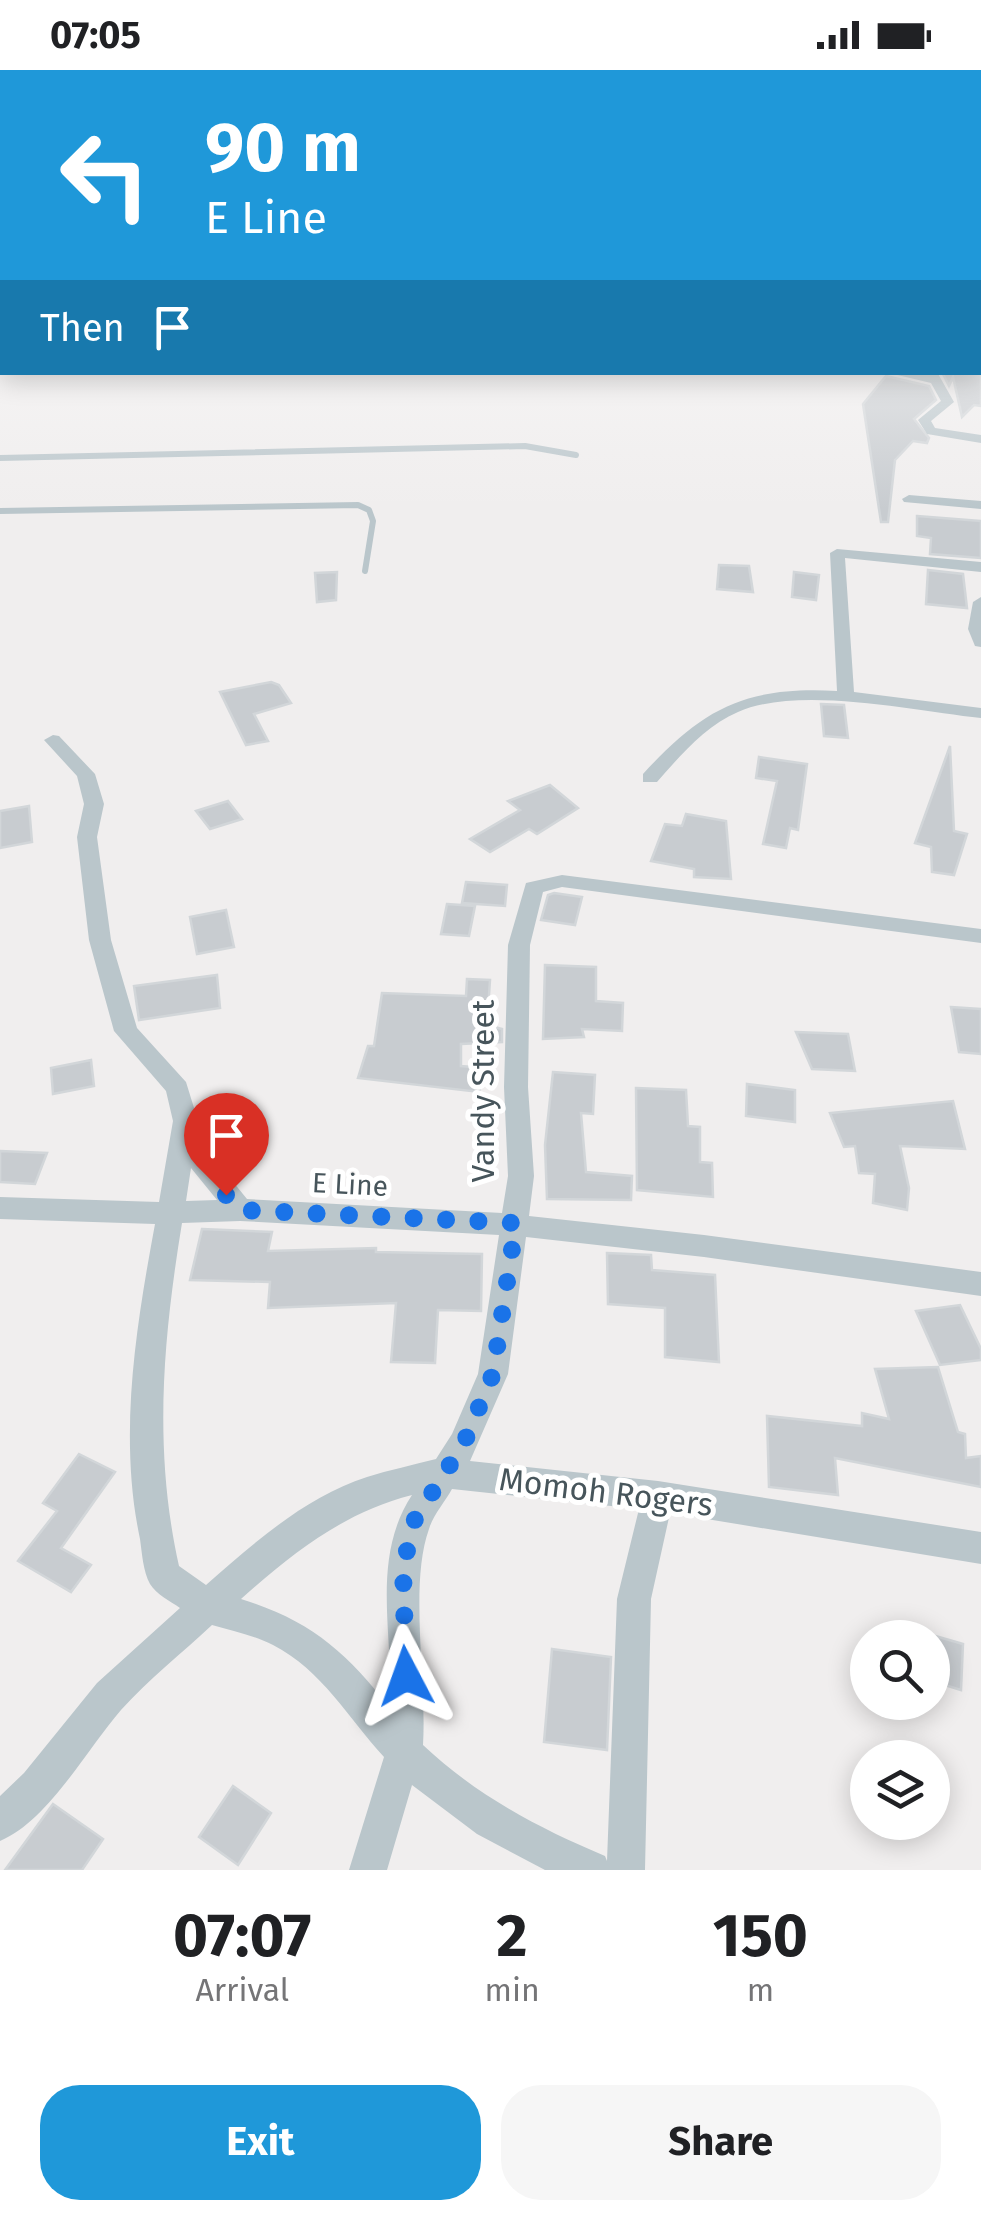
<!DOCTYPE html>
<html lang="en">
<head>
<meta charset="utf-8">
<style>
	:root { --surface:#fff; --page:#f6f6f6; --text:#202124; --muted:#757577; --accent:#1f98d9 }
	body { margin:0; font-family:"Fira Sans",sans-serif; background:var(--page); color:var(--text); height:100vh; display:flex; flex-direction:column; font-size:38px; white-space:nowrap }
	* { box-sizing:border-box; margin:0 }
	p { font-size:32px; color:var(--muted) }
	.icon { flex:none; width:55px; height:55px; fill:none; stroke:currentColor; stroke-width:2; stroke-linecap:round; stroke-linejoin:round }
	.map { position:relative; height:1800px; overflow:hidden }
	.sheet { display:flex; flex-direction:column; background:var(--surface); flex:1 }
	.sheet>* { flex:none }
	.top-card { position:absolute; left:0px; top:0px; width:982px; height:305px; box-shadow:0 5px 25px #0003; background:#1f98d9; color:#fff; overflow:hidden }
	.tools { position:absolute; left:850px; top:1550px; display:grid; gap:20px }
	.tools a { display:grid; place-items:center; width:100px; height:100px; border-radius:50%; background:var(--surface); box-shadow:0 5px 25px #0003; font-size:50px }
	.pin { position:absolute; display:grid; place-items:center; width:85px; height:85px; color:#fff; margin:-102px -42px; border-radius:50% 50% 50% 0; rotate:-45deg; box-shadow:0 0 10px #0007 }
	.pin .icon { rotate:45deg }
	.me { position:absolute; width:110px; margin:-55px; rotate:356deg; stroke-linejoin:round; filter:drop-shadow(0 0 8px #0008) }
	.turn { display:flex; align-items:center; gap:35px; height:210px; padding:0 40px; font-size:45px }
	.turn .icon { width:130px; height:130px; stroke-width:2.5 }
	.turn b { display:block; font-size:70px; line-height:85px }
	.then { display:flex; align-items:center; height:95px; padding:0 40px; background:#0003; gap:20px; font-size:38px }
	.eta { display:flex; justify-content:space-evenly; align-items:center; height:170px; text-align:center }
	.eta b { font-size:60px; font-weight:700; line-height:70px }
	.primary-button { display:flex; gap:20px; margin-top:auto; padding:20px 40px }
	.primary-button a { flex:1; height:115px; border-radius:40px; background:var(--accent); color:#fff; font-size:40px; font-weight:700; line-height:115px; text-align:center }
	.primary-button a+a { background:var(--page); color:var(--text) }
	.status { display:flex; justify-content:space-between; align-items:center; height:70px; padding:0 50px; background:var(--surface); direction:ltr }
	.status svg { height:28px; fill:currentColor }
	.map>svg:first-child { display:block }
</style>
</head>
<body>
<div class="status"><b>07:05</b><svg viewBox="0 0 49 12"><path d="M0 12V9h3v3zM5 12V6h3v6zM10 12V3h3v9zM15 12V0h3v12zM26 1h20v11H26zM47 4h2v5h-2z"/></svg></div>
<div class="map">
<svg width="981" height="1800" viewBox="0 0 981 1800">
	<rect width="100%" height="100%" fill="#f0eeee"/>
	<g fill="#c8ccd0" stroke="#d2d6d9" stroke-width="2.5">
		<polygon points="942,302 981,302 981,336 974,335 962,347 953,307 949,316"/>
		<polygon points="886,306 929,316 936,330 914,349 929,368 927,373 913,371 895,390 888,452 881,452 863,334"/>
		<polygon points="917,446 981,451 981,488 930,484 931,468 917,466"/>
		<polygon points="719,495 749,496 753,522 717,519"/>
		<polygon points="928,500 963,504 967,538 926,534"/>
		<polygon points="337,502 336,530 317,532 315,503"/>
		<polygon points="794,502 819,505 816,530 792,527"/>
		<polygon points="271,612 279,615 291,633 254,644 268,671 246,675 220,622"/>
		<polygon points="821,634 844,635 848,668 824,666"/>
		<polygon points="950,676 954,761 967,764 954,805 932,802 931,777 915,773"/>
		<polygon points="759,687 807,694 798,760 790,758 786,778 763,774 777,711 756,708"/>
		<polygon points="550,715 578,738 537,764 529,759 490,782 470,769 520,740 508,731"/>
		<polygon points="228,731 242,749 210,759 196,741"/>
		<polygon points="29,736 32,772 0,778 0,741"/>
		<polygon points="686,744 726,751 731,809 694,807 694,799 651,791 665,754 682,756"/>
		<polygon points="466,812 507,815 505,836 462,833"/>
		<polygon points="554,823 582,827 575,855 541,850 548,825"/>
		<polygon points="447,834 475,836 469,866 441,864"/>
		<polygon points="226,840 234,877 197,884 190,847"/>
		<polygon points="545,895 596,897 596,931 623,933 622,961 582,959 584,967 543,969"/>
		<polygon points="217,905 220,938 139,950 134,916"/>
		<polygon points="467,909 490,910 487,955 502,959 502,972 461,974 461,996 485,998 479,1022 358,1008 368,976 374,976 382,923 466,926"/>
		<polygon points="951,937 981,939 981,984 959,982"/>
		<polygon points="796,962 848,964 855,1001 812,999"/>
		<polygon points="91,990 94,1016 53,1024 51,998"/>
		<polygon points="553,1002 595,1005 593,1044 581,1043 586,1102 632,1106 631,1130 547,1129 545,1075"/>
		<polygon points="747,1014 795,1020 795,1052 746,1046"/>
		<polygon points="636,1018 686,1020 688,1056 700,1057 700,1092 712,1093 713,1127 637,1120"/>
		<polygon points="953,1031 965,1079 900,1076 909,1118 907,1140 873,1133 875,1104 859,1103 855,1076 844,1077 830,1043"/>
		<polygon points="0,1081 47,1083 35,1114 0,1112"/>
		<polygon points="202,1159 272,1162 268,1181 376,1178 376,1182 482,1184 481,1241 438,1240 435,1293 391,1292 396,1233 268,1238 270,1212 190,1210"/>
		<polygon points="607,1183 651,1185 652,1200 715,1205 719,1292 665,1287 665,1238 608,1234"/>
		<polygon points="960,1235 981,1279 981,1290 940,1295 916,1241"/>
		<polygon points="938,1297 958,1362 965,1364 966,1388 981,1386 981,1417 835,1388 838,1425 769,1417 767,1346 862,1356 862,1343 889,1349 875,1299"/>
		<polygon points="79,1384 115,1402 61,1478 91,1495 71,1522 18,1491 57,1441 43,1433"/>
		<polygon points="932,1565 963,1574 961,1620 932,1611"/>
		<polygon points="552,1579 611,1587 607,1680 544,1672"/>
		<polygon points="233,1716 271,1743 238,1795 199,1767"/>
		<polygon points="53,1734 103,1769 82,1800 5,1800"/>
	</g>
	<g fill="none" stroke-linecap="round" stroke-linejoin="round">
		<g stroke="#bac6cb" stroke-width="6">
			<polyline points="0,388 525,376 576,385"/>
			<polyline points="0,441 358,435 369,440 373,451 365,501"/>
		</g>
		<g fill="#bac6cb" fill-rule="evenodd">
			<polygon points="0,216 2,217 2,223 0,223"/>
			<rect x="980" y="252" width="1" height="6"/>
			<polygon points="885,302 937,302 954,332 931,351 935,358 981,365 981,373 927,364 918,350 941,331 931,313"/>
			<polygon points="909,425 981,431 981,439 904,432 902,429"/>
			<path d="M 837,479 L 981,492 L 981,502 L 845,488 L 854,622 L 981,638 L 981,648 C 914,641 799,615 738,642 C 705,656 680,686 657,712 L 643,712 L 643,704 C 703,638 746,616 837,621 L 830,483 Z"/>
			<polygon points="981,527 981,577 975,576 968,559 973,532"/>
			<path d="M 53,665 L 59,666 L 95,704 L 104,734 L 97,767 L 111,870 L 137,958 L 186,1012 L 207,1080 L 247,1129 L 502,1143 L 508,1106 L 504,1017 L 508,875 L 526,813 L 562,805 L 981,859 L 981,873 L 562,817 L 543,822 L 530,875 L 528,1017 L 534,1106 L 529,1146 L 704,1165 L 981,1202 L 981,1226 L 704,1187 L 526,1167 L 508,1304 L 470,1391 L 658,1411 L 981,1462 L 981,1494 L 670,1443 L 651,1529 L 645,1800 L 545,1800 L 477,1764 L 412,1715 L 387,1800 L 349,1800 L 384,1687 C 348,1648 322,1600 273,1575 C 254,1565 232,1561 212,1555 C 182,1583 148,1610 121,1640 C 87,1679 48,1751 0,1771 L 0,1726 L 24,1703 L 97,1613 L 180,1538 C 170,1531 156,1524 150,1514 C 143,1501 142,1483 140,1469 C 118,1365 136,1257 155,1154 L 0,1149 L 0,1127 L 159,1132 L 173,1051 L 166,1021 L 114,961 L 89,870 L 77,767 L 84,734 L 77,706 L 44,670 ZM 191,1098 L 217,1130 L 186,1131 ZM 240,1151 L 499,1165 L 478,1304 L 452,1364 L 436,1389 C 413,1395 389,1400 367,1407 C 305,1427 254,1473 206,1515 L 179,1496 C 153,1380 163,1269 182,1153 ZM 452,1419 L 639,1439 L 617,1529 L 607,1791 L 605,1786 C 538,1758 476,1725 423,1675 C 427,1612 409,1514 429,1459 C 433,1445 445,1432 452,1419 ZM 412,1425 C 370,1489 394,1566 390,1638 C 345,1581 311,1551 241,1529 C 294,1482 343,1443 412,1425 Z"/>
		</g>
	</g>
	<linearGradient id="sky" x2="0" y2="1"><stop stop-color="#83c9e8"/><stop offset="0.43" stop-color="#f8f7f7"/><stop offset="1" stop-color="#f8f7f7" stop-opacity="0"/></linearGradient>
	<rect width="981" height="439" fill="url(#sky)"/>
	<g fill="none" stroke-linecap="round" stroke-linejoin="round">
		<polyline stroke="#1a73e8" stroke-width="18" stroke-dasharray="0 32.4" points="226,1125 240,1140 516,1153 493,1304 464,1373 414,1451 403,1498 406,1606"/>
	</g>
	<g text-anchor="middle" stroke-width="10" stroke-linejoin="round" paint-order="stroke">
		<g font-size="28" fill="#47555b" stroke="#fff">
			<text transform="translate(350 1114) rotate(3)" y="10">E Line</text>
		</g>
		<g font-size="32" fill="#47555b" stroke="#fff">
			<text transform="translate(483 1021) rotate(-90)" y="11">Vandy Street</text>
			<text transform="translate(606 1422) rotate(7)" y="11">Momoh Rogers</text>
		</g>
	</g>
</svg>
<div class="tools">
<a><svg class="icon" aria-label="search" viewBox="0 0 24 24"><circle cx="10" cy="10" r="6"/><path d="M15 15l6 6"/></svg></a>
<a><svg class="icon" aria-label="layers" viewBox="0 0 24 24"><path d="M12 4l9 5-9 5-9-5zM3 14l9 5 9-5"/></svg></a>
</div>
<div class="pin" style="left:226px;top:1125px;background:#d93025"><svg class="icon" aria-label="arrive" viewBox="0 0 24 24"><path d="M6 21V4h12l-3 4 3 4H6"/></svg></div>
<svg class="me" style="left:406px;top:1606px" viewBox="-20 -20 40 40"><path d="M0-17L14 15 0 8-14 15z" fill="#1a73e8" stroke="#fff" stroke-width="4"/></svg>
<div class="top-card">
<div class="turn"><svg class="icon" aria-label="left" viewBox="0 0 24 24"><path d="M17 20v-9H6M10 6l-5 5 5 5"/></svg><div><b>90 m</b>E Line</div></div>
<div class="then">Then<svg class="icon" aria-label="arrive" viewBox="0 0 24 24"><path d="M6 21V4h12l-3 4 3 4H6"/></svg></div>
</div>
</div>
<section class="sheet">
<div class="eta">
<div><b>07:07</b><p>Arrival</p></div>
<div><b>2</b><p>min</p></div>
<div><b>150</b><p>m</p></div>
</div>
<div class="primary-button"><a>Exit</a><a>Share</a></div>
</section>
</body>
</html>
